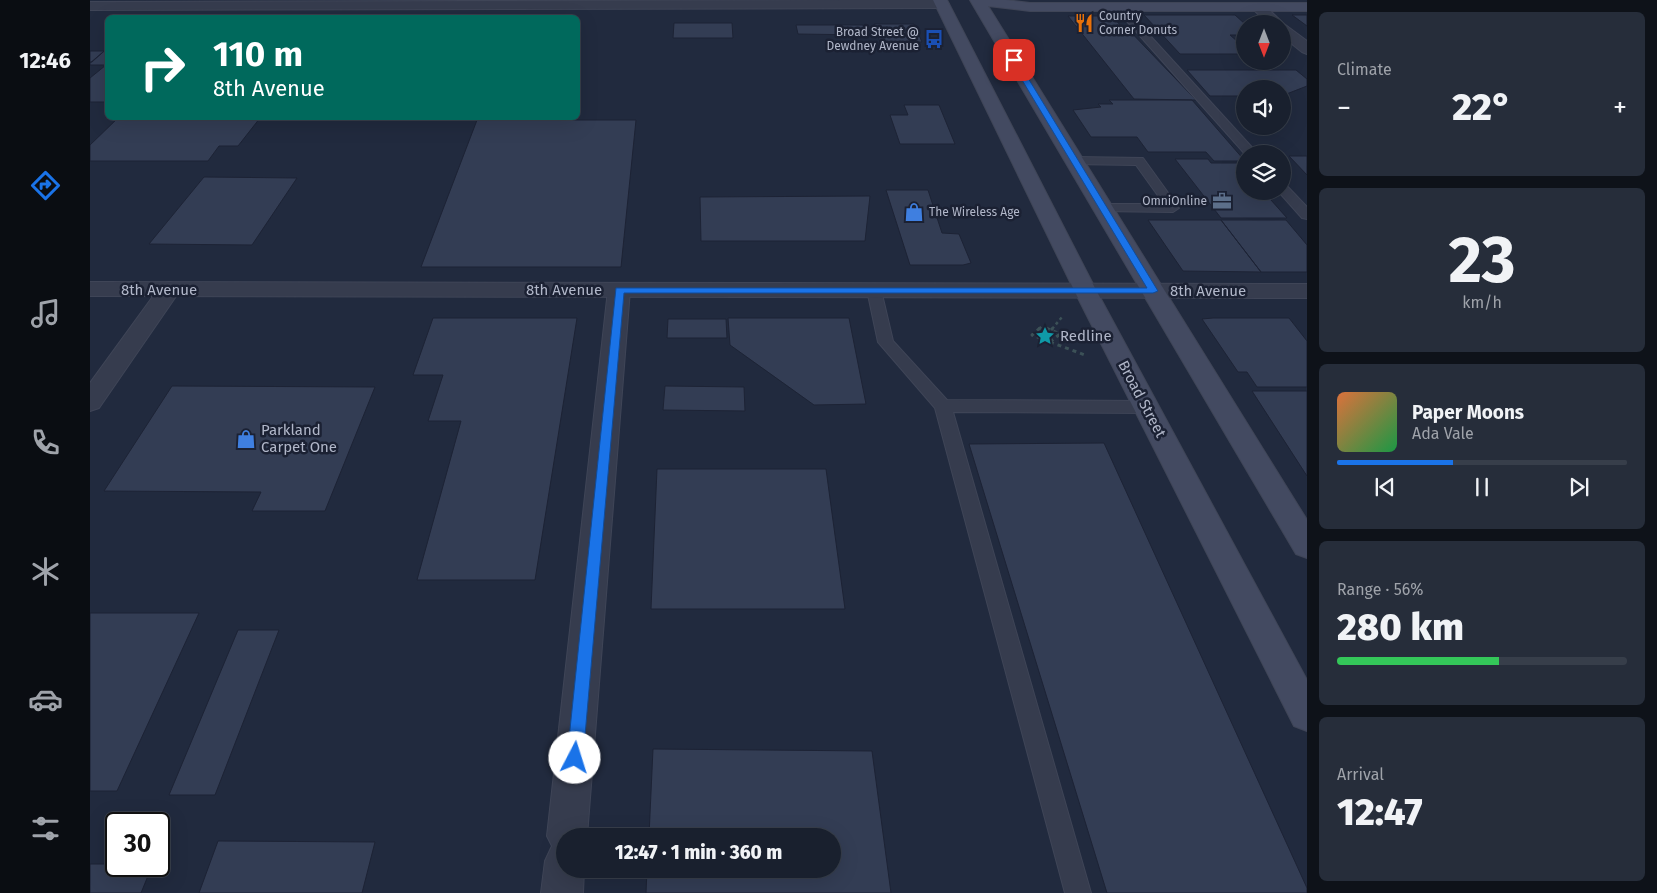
<!DOCTYPE html>
<meta charset="utf-8">
<style>
:root{--surface:#19202e;--page:#262d3a;--text:#f1f3f6;--muted:#9fa3aa;--line:#373e4a;--accent:#1a73e8}
body{margin:0;font-family:"Fira Sans",sans-serif;background:var(--page);color:var(--text);height:100vh;display:flex;flex-direction:column;font-size:19px;white-space:nowrap}
*{box-sizing:border-box;margin:0}
p{font-size:16px;color:var(--muted)}
.icon{flex:none;width:28px;height:28px;fill:none;stroke:currentColor;stroke-width:2;stroke-linecap:round;stroke-linejoin:round}
.map{position:relative;flex:1;overflow:hidden}
.panel{display:flex;flex-direction:column;gap:12px;padding:12px;background:#0e1219;width:350px}
.panel>*{flex:none}
.hud{position:absolute;left:15px;top:15px;width:475px;height:105px;border-radius:8px;box-shadow:0 5px 20px #0002,0 0 0 1px var(--line);background:#00695c;color:#fff;overflow:hidden}
.needle{width:32px;rotate:180deg}
.fabs{position:absolute;left:1146px;top:15px;display:grid;gap:10px}
.fabs a{display:grid;place-items:center;width:55px;height:55px;border-radius:50%;background:var(--surface);box-shadow:0 5px 20px #0002,0 0 0 1px var(--line);font-size:25px}
.speed{position:absolute;left:15px;top:812px;display:flex;gap:10px;font-size:25px;font-weight:700;text-align:center}
.speed>*{display:grid;place-content:center;width:65px;height:65px;border-radius:50%;background:var(--surface);box-shadow:0 5px 20px #0002,0 0 0 1px var(--line);line-height:1}
.speed .limit{border:2px solid #111;border-radius:8px;background:#fff;color:#111}
.pin{position:absolute;display:grid;place-items:center;width:42px;height:42px;color:#fff;margin:-21px;border-radius:10px;box-shadow:0 2px 8px #0006}
.me{position:absolute;width:55px;margin:-28px;rotate:5deg;stroke-linejoin:round;filter:drop-shadow(0 0 4px #0008)}
.turn{display:flex;align-items:center;gap:18px;height:105px;padding:0 25px;font-size:22px}
.turn .icon{width:65px;height:65px;stroke-width:2.5}
.turn b{display:block;font-size:35px;line-height:42px}
.big{font-size:38px;font-weight:800;line-height:1.1}
.panel .widget{flex:1;display:flex;flex-direction:column;justify-content:center;gap:8px;min-width:0;padding:0 18px;border-radius:8px;background:var(--page)}
.panel .dial{align-items:center;gap:0}
.dial b{font-size:65px;line-height:1}
.song{display:flex;align-items:center;gap:15px}
.cover{width:60px;height:60px;border-radius:8px;background:linear-gradient(135deg,hsl(20 70% 55%),hsl(140 70% 35%))}
.played{height:5px;border-radius:2px;background:linear-gradient(90deg,var(--accent) 40%,var(--line) 40%)}
.keys{display:flex;justify-content:space-around;direction:ltr}
.heat{display:flex;justify-content:space-between;align-items:center;font-size:28px;direction:ltr}
.charge{height:8px;border-radius:4px;background:linear-gradient(90deg,#34c759 56%,var(--line) 0)}
.trip{position:absolute;left:466px;top:828px;width:285px;height:50px;border-radius:25px;background:var(--surface);box-shadow:0 5px 20px #0002,0 0 0 1px var(--line);font-weight:800;line-height:50px;text-align:center}
main{display:flex;flex:1;min-height:0}
.tab-bar{display:flex;flex-direction:column;width:90px;justify-content:space-around;align-items:center;background:#0a0d12;color:var(--muted)}
.tab-bar .icon{width:35px;height:35px}
.tab-bar .active{color:var(--accent)}
.tab-bar b{font-size:22px;color:var(--text)}
.map>svg:first-child{display:block}
.building{fill:#333d54;stroke:#1d2335}
.lines{fill:none;stroke-linecap:round;stroke-linejoin:round}
.service-casing{stroke:#3f4557;stroke-width:2}
.minor-casing{stroke:#3f4557;stroke-width:2}
.tertiary-casing{stroke:#3f4557;stroke-width:2}
.secondary-casing{stroke:#3f4557;stroke-width:2}
.path-far1{stroke:#3c5157;stroke-width:2.5;stroke-dasharray:3 3;stroke-linecap:butt}
.path{stroke:#3c5157;stroke-width:3;stroke-dasharray:4 4;stroke-linecap:butt}
.service{fill:#363c4e;fill-rule:evenodd}
.minor{fill:#363c4e;fill-rule:evenodd}
.tertiary{fill:#363c4e;fill-rule:evenodd}
.secondary{fill:#434a61;fill-rule:evenodd}
.route{fill:#1a73e8;stroke:#114b97}
.labels{text-anchor:middle;dominant-baseline:central;stroke-width:5;stroke-linejoin:round;paint-order:stroke}
.far-poi-label{font-size:12px;fill:#b1b7c9;stroke:#1b2133;text-anchor:start}
.street-label{font-size:15px;fill:#b1b7c9;stroke:#1b2133}
.poi-label{font-size:15px;fill:#b1b7c9;stroke:#1b2133;text-anchor:start}
</style>
<main>
<nav class="tab-bar">
<b>12:46</b>
<svg class="icon active" aria-label="directions" viewBox="0 0 24 24"><path d="M12 3l9 9-9 9-9-9zM9 14v-3h6M13 9l2 2-2 2"/></svg>
<svg class="icon" aria-label="music" viewBox="0 0 24 24"><path d="M9 18V5l10-2v13"/><circle cx="6" cy="18" r="3"/><circle cx="16" cy="16" r="3"/></svg>
<svg class="icon" aria-label="phone" viewBox="0 0 24 24"><path d="M5 4h4l2 5-3 2q2 4 5 5l2-3 5 2v4C11 20 4 13 5 4z"/></svg>
<svg class="icon" aria-label="climate" viewBox="0 0 24 24"><path d="M12 3v18M4 7l16 10M4 17L20 7"/></svg>
<svg class="icon" aria-label="car" viewBox="0 0 24 24"><path d="M5 17H2v-5l4-1 3-4h7l3 4 3 1v5h-3M9 17h6M6 11h13"/><circle cx="7" cy="17" r="2"/><circle cx="17" cy="17" r="2"/></svg>
<svg class="icon" aria-label="filters" viewBox="0 0 24 24"><path d="M4 7h16M4 17h16"/><circle cx="9" cy="7" r="2"/><circle cx="15" cy="17" r="2"/></svg>
</nav>
<div class="map">
<svg width="1217" height="893" viewBox="0 0 1217 893">
<rect width="100%" height="100%" fill="#212a3e"/>
<path class="building" d="M1054 15H1145L1155 24V35H1140L1155 48V54H1090Z
M1202 15H1217V26Z
M55 16 167 17 54 18Z
M978 16H1022L1031 26H1035L1106 100 1044 99Z
M584 23H642L643 38H583Z
M784 24H824L832 42H790Z
M706 25H773L776 35 708 34Z
M18 48V102H0V78L16 65H0V63Z
M0 51H14L2 62H0Z
M1097 70H1206L1217 79V86L1194 95 1192 89H1155V96H1120Z
M1019 100H1102L1155 161H1124L1116 152H1058L1047 137H1001L983 110 1011 107 1008 104H1023Z
M814 105H849L865 144H810L800 115H818Z
M28 118H170L148 146H129L118 161H0V145Z
M387 120H546L531 267H331Z
M1199 156H1217V175Z
M1085 159H1118L1121 163H1148L1155 170V191H1173L1197 218H1131Z
M114 177 207 178 162 245 59 244Z
M796 190H838L852 233 869 234 881 263 873 265H820Z
M780 196 775 241H611L610 197Z
M1058 220H1131L1171 272 1093 271Z
M1131 220H1196L1217 245V272H1171Z
M343 318H487L445 580H327L371 421H338L353 375H323Z
M638 318H759L776 404 724 405 640 345Z
M1123 318H1199L1217 341V387H1167L1157 372H1148L1112 319Z
M578 319H636L637 338H577Z
M82 386 285 387 235 511H162L171 492 14 491Z
M575 386 654 387 655 411 573 410Z
M1162 391H1217V476Z
M1014 443 1217 888V893H1017L879 444Z
M567 469H736L755 609H561Z
M0 613H109L27 791H0Z
M148 630H189L125 795H79Z
M563 749 782 751 801 893H556L557 869H742V836H559Z
M128 841 285 842 272 893H109Z
M0 864H26V866H62L51 893H0Z"/>
<g class="lines">
<g class="service-casing">
<path id="service" d="M1029 4 1032 5 1168 154H1155L1026 9 1025 7Z
M985 157 1053 158 1089 208 1083 212 1008 211 1007 208 1008 205 1013 204H1074L1046 165 981 164 979 161 981 158Z
M1192 184 1196 185 1217 207V219L1212 218 1188 191H1192Z
M784 286 789 287 791 290 803 341 857 400 1056 401 1062 403 1064 407 1062 411 1056 413 863 412 1001 893H975L845 408 788 342 777 290 779 287Z"/>
</g>
<g class="minor-casing">
<path id="minor" d="M765 0H853L859 4 852 8 0 10V2Z
M1168 3 1173 4 1194 24 1217 41V54L1212 52 1192 36V24H1178L1161 7 1163 4Z
M80 282 88 284 91 289 9 408 0 411V383L72 284Z
M529 283 537 285 540 290 497 836H475V869H494L493 893H451L455 861 462 846 457 836 518 290 521 285Z"/>
</g>
<g class="tertiary-casing">
<path id="tertiary" d="M0 282 1217 284V298L0 296Z"/>
</g>
<g class="secondary-casing">
<path id="secondary" d="M843 0H857L1006 290 1217 680V731L1204 726 984 290Z
M880 0H916L940 3H1217V11H940L898 6 1217 520V558L1206 554Z"/>
</g>
<path class="path-far1" d="M949 329 952 326 958 329
M962 329 972 317"/>
<path class="path" d="M950 328 942 335 960 342
M956 328 970 334 960 342
M961 330 963 328
M960 342 995 355"/>
<use href="#service" class="service"/>
<use href="#minor" class="minor"/>
<use href="#tertiary" class="tertiary"/>
<use href="#secondary" class="secondary"/>
</g>
<path class="route" d="M921 58 927 60 1068 291 1063 293H534L493 758 490 763 485 765 479 763 477 758 526 288H1057L920 60Z"/>
<defs>
<g id="restaurant-bare" transform="scale(1.5)"><path d="M-5-6h1v4h1v-4h1v4h1v-4h1v5L-1.5 .5V6h-2V.5L-5-1ZM5-6V6H3V1.5H1.5Q1.5-4 5-6Z" fill="#e8710a" stroke="#1b2133" stroke-width="2.5" paint-order="stroke"/></g>
<g id="bus-bare" transform="scale(1.5)"><path d="M-5-6H5V4H4V6H2V4H-2V6H-4V4H-5ZM-3.5-4V0h7V-4ZM-3.5 1.2v1.5H-2V1.2ZM2 1.2v1.5H3.5V1.2Z" fill="#1a4fb4" stroke="#1b2133" stroke-width="2.5" paint-order="stroke"/></g>
<g id="office-bare" transform="scale(1.5)"><path d="M-6-3h4V-5.5h4V-3h4V5H-6ZM-1-4.5V-3h2v-1.5ZM-6 0V1H6V0Z" fill="#5c6f8a" stroke="#1b2133" stroke-width="2.5" paint-order="stroke"/></g>
<g id="shop-bare" transform="scale(1.5)"><path d="M-5-2.5h2.3a2.7 3.5 0 0 1 5.4 0H5L5.5 6h-11ZM-1.5-2.5h3a1.5 2.3 0 0 0-3 0Z" fill="#3f7fe0" stroke="#1b2133" stroke-width="2.5" paint-order="stroke"/></g>
<g id="sight-bare" transform="scale(1.5)"><path d="M0-6L1.8-2.2L6-1.7L2.9 1.2L3.7 5.4L0 3.3L-3.7 5.4L-2.9 1.2L-6-1.7L-1.8-2.2Z" fill="#0f9aa8" stroke="#1b2133" stroke-width="2.5" paint-order="stroke"/></g>
</defs>
<g fill-rule="evenodd">
<use href="#restaurant-bare" x="994" y="23"/>
<use href="#bus-bare" x="844" y="39"/>
<use href="#office-bare" x="1132" y="201"/>
<use href="#shop-bare" x="824" y="212"/>
<use href="#sight-bare" x="955" y="336"/>
<use href="#shop-bare" x="156" y="439"/>
</g>
<g class="labels">
<g class="far-poi-label">
<text x="1009" y="16">Country<tspan x="1009" dy="14">Corner Donuts</tspan></text>
<text x="829" y="32" text-anchor="end">Broad Street @<tspan x="829" dy="14">Dewdney Avenue</tspan></text>
<text x="1117" y="201" text-anchor="end">OmniOnline</text>
<text x="839" y="212">The Wireless Age</text>
</g>
<g class="street-label">
<text x="69" y="290">8th Avenue</text>
<text x="474" y="290">8th Avenue</text>
<text x="1118" y="291">8th Avenue</text>
<text transform="translate(1052 399) rotate(62)">Broad Street</text>
</g>
<g class="poi-label">
<text x="970" y="336">Redline</text>
<text x="171" y="430">Parkland<tspan x="171" dy="17">Carpet One</tspan></text>
</g>
</g>
</svg>
<div class="fabs">
<a><svg class="needle" viewBox="-14 -14 28 28"><path d="M0-13l5 13h-10z" fill="#e53935"/><path d="M0 13l5-13h-10z" fill="#9fa3aa"/></svg></a>
<a><svg class="icon" aria-label="sound" viewBox="0 0 24 24"><path d="M4 9h4l5-4v14l-5-4H4zM17 9q2 3 0 6"/></svg></a>
<a><svg class="icon" aria-label="layers" viewBox="0 0 24 24"><path d="M12 4l9 5-9 5-9-5zM3 14l9 5 9-5"/></svg></a>
</div>
<div class="speed"><div class="limit">30</div></div>
<div class="pin" style="left:924px;top:60px;background:#d93025"><svg class="icon" aria-label="arrive" viewBox="0 0 24 24"><path d="M6 21V4h12l-3 4 3 4H6"/></svg></div>
<svg class="me" style="left:485px;top:758px" viewBox="-20 -20 40 40"><circle r="19" fill="#fff"/><path d="M0-13L10 11 0 6-10 11z" fill="#1a73e8"/></svg>
<div class="trip">12:47 · 1 min · 360 m</div>
<div class="hud">
<div class="turn"><svg class="icon" aria-label="right" viewBox="0 0 24 24"><path d="M7 20v-9h11M14 6l5 5-5 5"/></svg><div><b>110 m</b>8th Avenue</div></div>
</div>
</div>
<section class="panel">
<div class="widget"><p>Climate</p>
<div class="heat"><a>−</a><b class="big">22°</b><a>+</a></div>
</div>
<div class="widget dial"><b>23</b><p>km/h</p></div>
<div class="widget">
<div class="song"><i class="cover"></i><div><b>Paper Moons</b><p>Ada Vale</p></div></div>
<div class="played"></div>
<div class="keys"><svg class="icon" aria-label="previous" viewBox="0 0 24 24"><path d="M18 5L8 12l10 7zM5 5v14"/></svg><svg class="icon" aria-label="pause" viewBox="0 0 24 24"><path d="M8 5v14M16 5v14"/></svg><svg class="icon" aria-label="next" viewBox="0 0 24 24"><path d="M6 5l10 7-10 7zM19 5v14"/></svg></div>
</div>
<div class="widget"><p>Range · 56%</p><b class="big">280 km</b><div class="charge"></div></div>
<div class="widget"><p>Arrival</p><b class="big">12:47</b></div>
</section>
</main>
